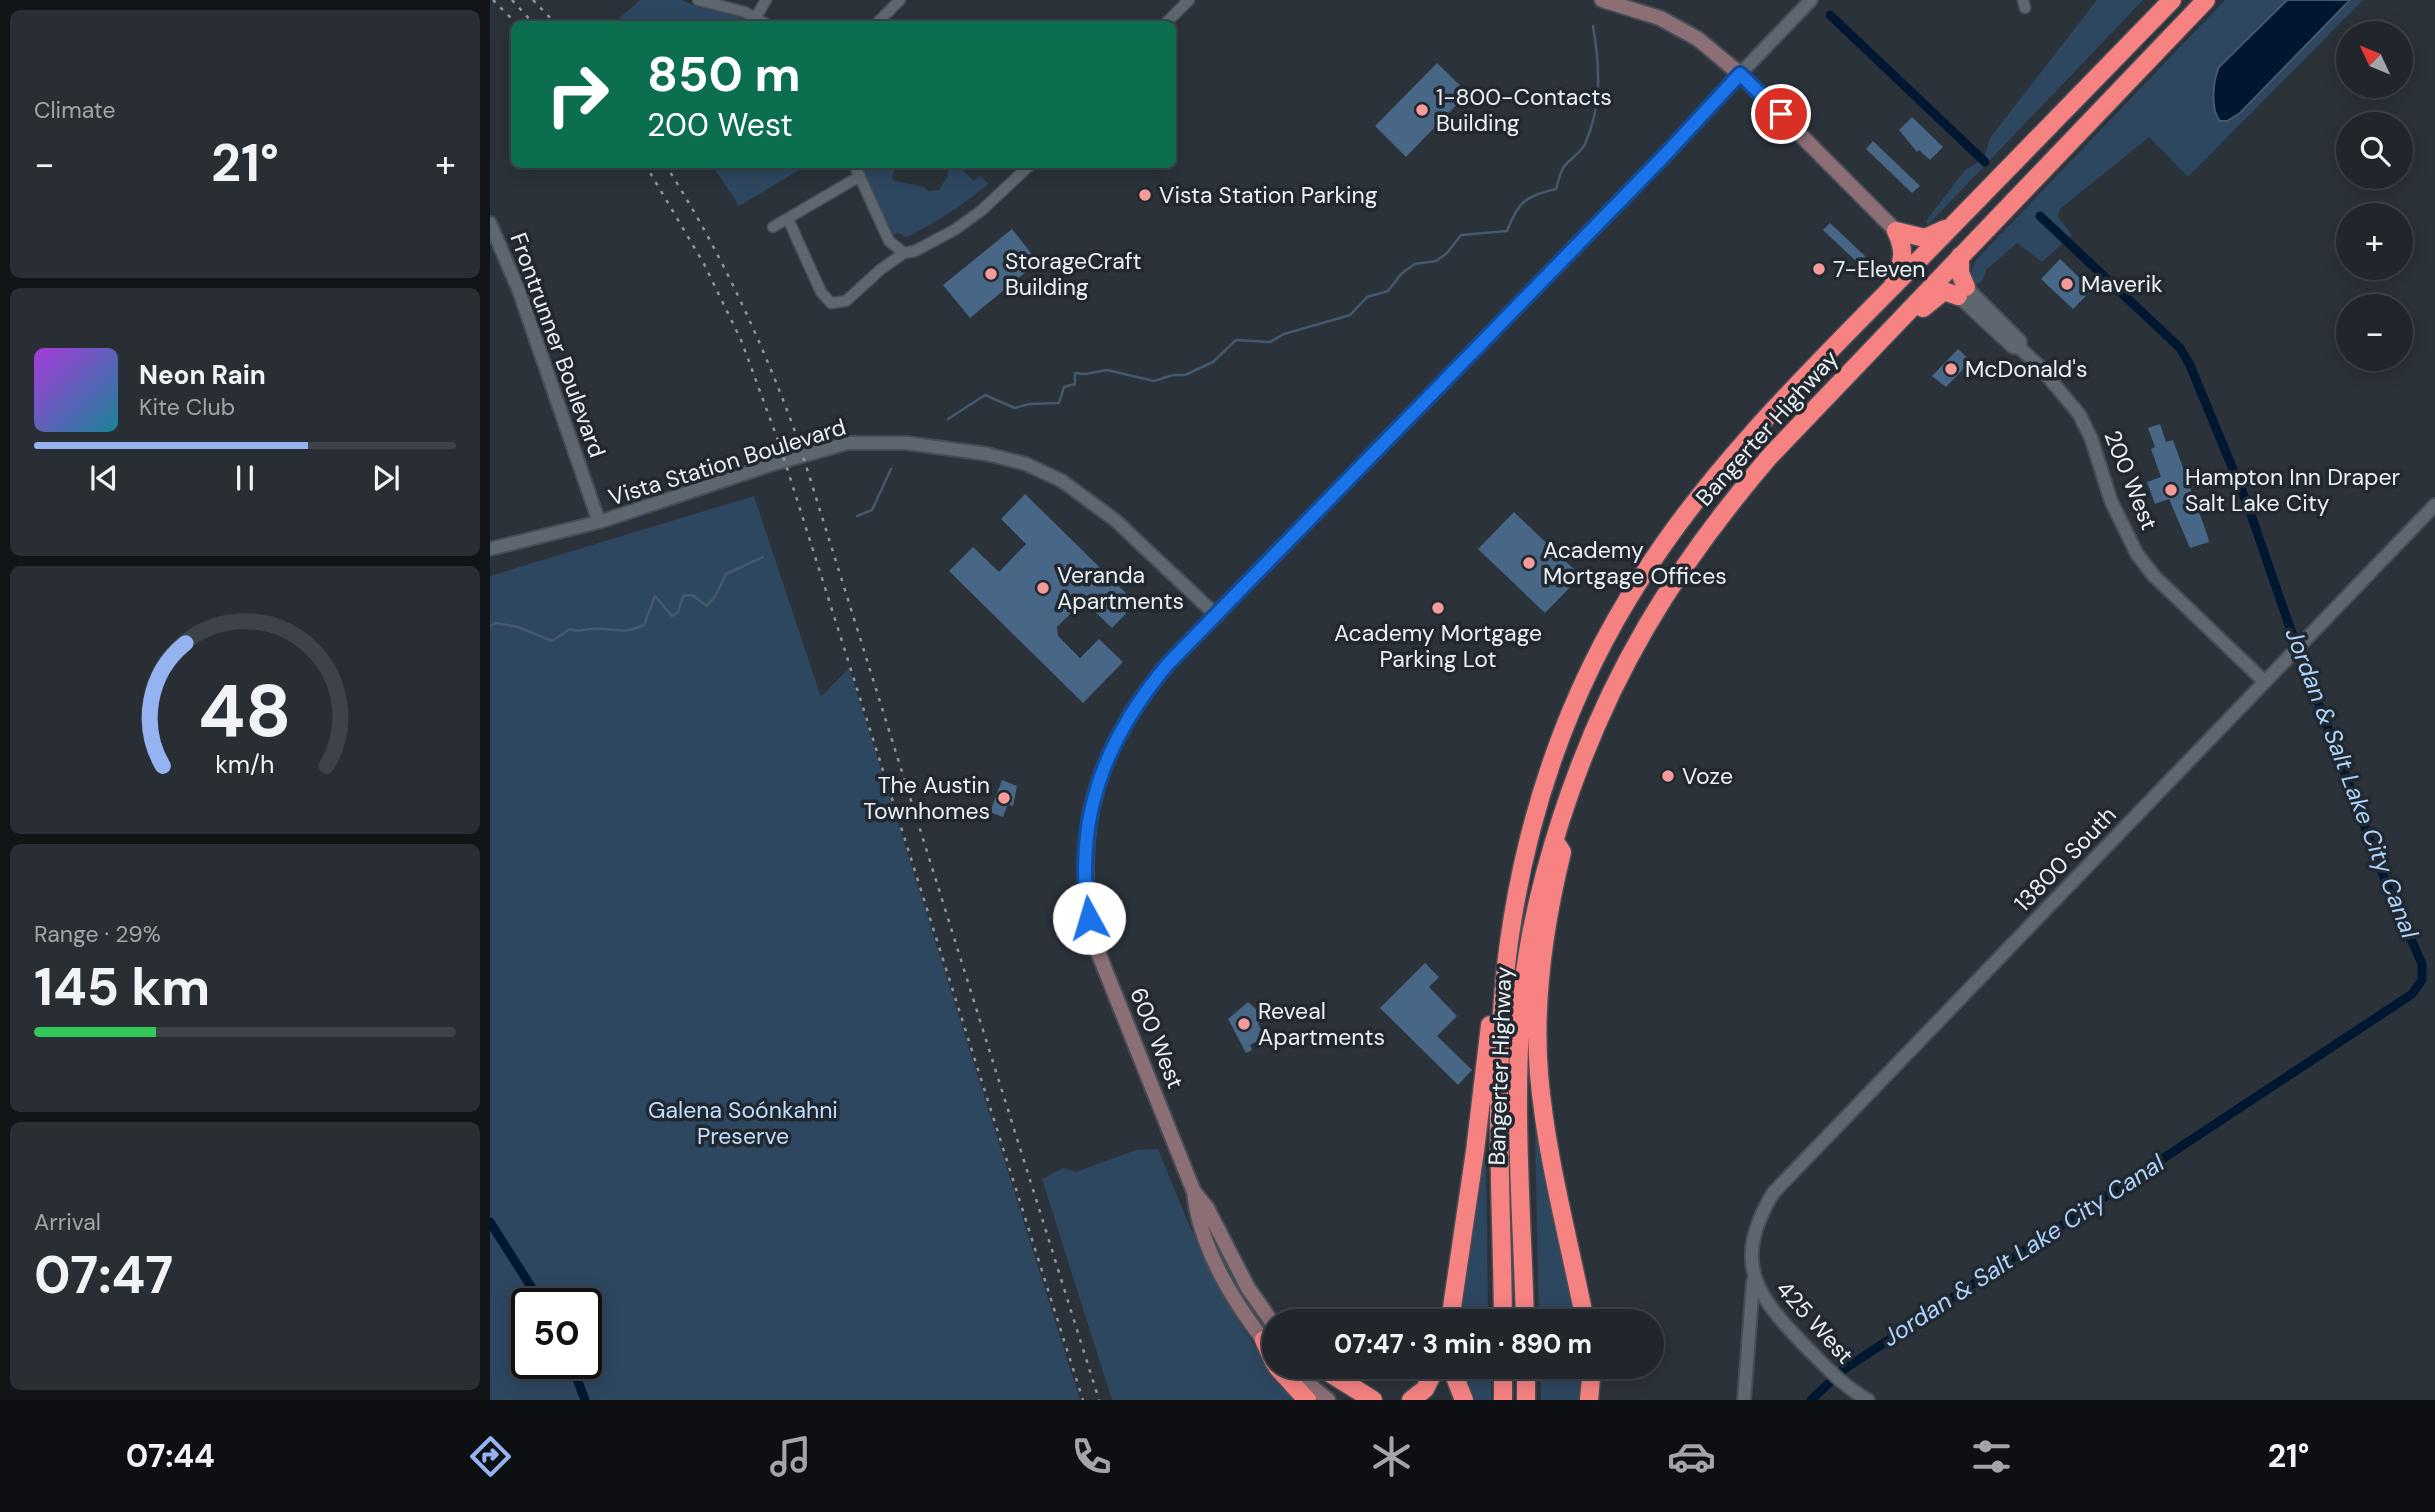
<!DOCTYPE html>
<meta charset="utf-8">
<style>
:root{--surface:#20262c;--page:#282e34;--text:#f1f3f6;--muted:#a2a5a9;--line:#3d4348;--accent:#95b2f1}
body{margin:0;font-family:"DM Sans",sans-serif;background:var(--page);color:var(--text);height:100vh;display:flex;flex-direction:column;font-size:26px;white-space:nowrap}
*{box-sizing:border-box;margin:0}
p{font-size:23px;color:var(--muted)}
.icon{flex:none;width:38px;height:38px;fill:none;stroke:currentColor;stroke-width:2;stroke-linecap:round;stroke-linejoin:round}
.map{position:relative;flex:1;overflow:hidden}
.sheet{display:flex;flex-direction:column;gap:10px;padding:10px;background:#121518;width:490px}
.sheet>*{flex:none}
.banner{position:absolute;left:21px;top:21px;width:665px;height:147px;border-radius:10px;box-shadow:0 4px 18px #0003,0 0 0 2px var(--line);background:#0b6e4f;color:#fff;overflow:hidden}
.needle{width:46px;rotate:314deg}
.buttons{position:absolute;left:1846px;top:21px;display:grid;gap:14px}
.buttons a{display:grid;place-items:center;width:77px;height:77px;border-radius:50%;background:var(--surface);box-shadow:0 4px 18px #0003,0 0 0 2px var(--line);font-size:35px}
.speed{position:absolute;left:21px;top:1288px;display:flex;gap:14px;font-size:35px;font-weight:700;text-align:center}
.speed>*{display:grid;place-content:center;width:91px;height:91px;border-radius:50%;background:var(--surface);box-shadow:0 4px 18px #0003,0 0 0 2px var(--line);line-height:1}
.speed .limit{border:4px solid #111;border-radius:10px;background:#fff;color:#111}
.pin{position:absolute;display:grid;place-items:center;width:60px;height:60px;color:#fff;margin:-30px;border:4px solid #fff;border-radius:50%;box-shadow:0 2px 7px #0007}
.me{position:absolute;width:77px;margin:-38px;rotate:354deg;stroke-linejoin:round;filter:drop-shadow(0 0 5px #0008)}
.turn{display:flex;align-items:center;gap:24px;height:147px;padding:0 21px;font-size:32px}
.turn .icon{width:91px;height:91px;stroke-width:2.5}
.turn b{display:block;font-size:49px;line-height:60px}
.big{font-size:52px;font-weight:700;line-height:1.1}
.sheet .tile{flex:1;display:flex;flex-direction:column;justify-content:center;gap:10px;min-width:0;padding:0 24px;border-radius:10px;background:var(--page)}
.sheet .dial{align-items:center;gap:0}
.dial svg{height:182px;overflow:visible;fill:none;stroke:var(--line);stroke-width:7;stroke-linecap:round;text-anchor:middle}
.dial text{fill:var(--text);stroke:none}
.song{display:flex;align-items:center;gap:21px}
.cover{width:84px;height:84px;border-radius:10px;background:linear-gradient(135deg,hsl(280 70% 55%),hsl(190 70% 35%))}
.played{height:7px;border-radius:4px;background:linear-gradient(90deg,var(--accent) 65%,var(--line) 65%)}
.keys{display:flex;justify-content:space-around;direction:ltr}
.heat{display:flex;justify-content:space-between;align-items:center;font-size:38px;direction:ltr}
.charge{height:10px;border-radius:5px;background:linear-gradient(90deg,#34c759 29%,var(--line) 0)}
.trip{position:absolute;left:772px;top:1309px;width:402px;height:70px;border-radius:35px;background:var(--surface);box-shadow:0 4px 18px #0003,0 0 0 2px var(--line);font-weight:700;line-height:70px;text-align:center}
.tab-bar{display:flex;height:112px;justify-content:space-around;align-items:center;background:#0d0f12;color:var(--muted)}
.tab-bar .icon{width:49px;height:49px}
.tab-bar .selected{color:var(--accent)}
.tab-bar b{font-size:32px;color:var(--text)}
main{display:flex;flex:1;min-height:0}
.map>svg:first-child{display:block}
.green{fill:#2e4760;fill-rule:evenodd}
.water{fill:#001731;stroke:#46586c;stroke-width:2}
.lines{fill:none;stroke-linecap:round;stroke-linejoin:round}
.stream{stroke:#46586c;stroke-width:2.5}
.canal{stroke:#001731;stroke-width:9}
.building{fill:#486686}
.minor-casing{stroke:#474d54;stroke-width:13}
.tertiary-casing{stroke:#474d54;stroke-width:16}
.secondary-casing{stroke:#474d54;stroke-width:18}
.motorway-casing{stroke:#474d54;stroke-width:21}
.minor{stroke:#5e666f;stroke-width:10}
.tertiary{stroke:#5e666f;stroke-width:12}
.secondary{stroke:#8c6e75;stroke-width:14}
.motorway{stroke:#f68282;stroke-width:18}
.rail{stroke:#91979d;stroke-width:2.5;stroke-dasharray:3.5 7;stroke-linecap:butt}
.route-casing{stroke:#114b97;stroke-width:18}
.route{stroke:#1a73e8;stroke-width:12}
.poi-dot{fill:#f59b99;stroke:#212830;stroke-width:2.5}
.labels{text-anchor:middle;dominant-baseline:central;stroke-width:7;stroke-linejoin:round;paint-order:stroke}
.poi-label{font-size:23px;fill:#ebf0f5;stroke:#212830;text-anchor:start}
.street-label{font-size:23px;fill:#ebf0f5;stroke:#212830}
.park-label{font-size:23px;fill:#c0defe;stroke:#212830}
.water-label{font-size:24px;font-style:italic;fill:#acd4ff;stroke:#212830}
</style>
<main>
<section class="sheet">
<div class="tile"><p>Climate</p>
<div class="heat"><a>−</a><b class="big">21°</b><a>+</a></div>
</div>
<div class="tile">
<div class="song"><i class="cover"></i><div><b>Neon Rain</b><p>Kite Club</p></div></div>
<div class="played"></div>
<div class="keys"><svg class="icon" aria-label="previous" viewBox="0 0 24 24"><path d="M18 5L8 12l10 7zM5 5v14"/></svg><svg class="icon" aria-label="pause" viewBox="0 0 24 24"><path d="M8 5v14M16 5v14"/></svg><svg class="icon" aria-label="next" viewBox="0 0 24 24"><path d="M6 5l10 7-10 7zM19 5v14"/></svg></div>
</div>
<div class="tile dial"><svg viewBox="0 0 100 80">
<path d="M14 69A42 42 0 1 1 86 69"/>
<path d="M14 69A42 42 0 0 1 24 15" stroke="#95b2f1"/>
<text x="50" y="56" font-size="32" font-weight="700">48</text>
<text x="50" y="72" font-size="11">km/h</text>
</svg></div>
<div class="tile"><p>Range · 29%</p><b class="big">145 km</b><div class="charge"></div></div>
<div class="tile"><p>Arrival</p><b class="big">07:47</b></div>
</section>
<div class="map">
<svg width="1945" height="1400" viewBox="0 0 1945 1400">
<rect width="100%" height="100%" fill="#2b323a"/>
<path class="green" d="M150 0H191L208 7 245 15 265 24H123Z
M1607 0H1653L1438 225 1436 221 1475 170 1494 159 1500 138Z
M1735 0H1873L1698 177 1659 137 1570 209 1568 217 1582 235 1552 262 1527 243 1496 270 1493 280 1484 287 1480 274 1486 260Z
M222 165H318L249 206Z
M370 165H406L402 177 404 181 434 187 438 191 449 190 457 177 459 165H467L484 181 490 175 498 184C473 205 447 222 417 237L409 233 403 234Z
M264 496 331 697 359 668 590 1400H0V576ZM37 1304H96V1363H37Z
M1045 1130H1049L1085 1321H1049Z
M668 1149C706 1242 738 1327 810 1400H622L552 1179 573 1168 586 1172 646 1150Z
M993 1154 996 1155 998 1321H968Z
M969 1367H1001V1400H982Z
M1050 1367H1094L1090 1400H1051Z"/>
<path class="water" d="M1797 0H1860L1750 113 1737 121H1730C1720 110 1723 80 1729 67Z"/>
<g class="lines">
<path class="stream" d="M458 419 495 395 525 408 539 404 569 403 574 387 585 384V373L595 374 617 370 664 381 683 375H695L723 362 746 340 780 342 794 334 860 315 877 297 898 291 912 273 925 264 946 261 957 253 971 235 1017 231C1028 202 1035 196 1066 189 1068 182 1070 174 1073 168 1079 159 1090 154 1095 144 1112 106 1110 66 1103 26
M367 516 382 510 401 469
M0 626 6 623 28 627 62 641 80 629C90 633 92 629 102 629 125 627 129 636 154 625L165 596 182 616 188 612 193 596 202 595 217 606 226 595 236 574 273 557"/>
<path class="canal" d="M1340 15 1495 162
M0 1222 52 1304
M81 1363 95 1400
M1321 1400 1353 1370 1922 994 1932 980V964L1895 880 1798 622 1757 503 1699 363 1690 348 1550 216"/>
</g>
<path class="building" d="M947 63 978 93 916 157 885 126Z
M1422 117 1453 147 1440 160 1429 150 1427 152 1409 130Z
M1383 141 1430 186 1422 193 1376 149Z
M1340 223 1376 257 1369 264 1333 230Z
M522 229 548 262 480 318 453 285Z
M1570 259 1602 290 1583 309 1551 279Z
M1468 349 1481 361 1456 387 1442 376Z
M1670 424 1676 442 1683 440 1718 537 1719 542 1700 548 1679 499 1665 504 1657 482 1671 477 1661 449 1665 447 1658 428Z
M535 494 646 603 622 628 598 605H589L567 627 568 636 590 658 609 639 633 662 593 703 459 571 483 547 509 572 536 544 511 519Z
M1024 512 1091 576 1055 613 988 549Z
M512 780 527 786 523 806 518 804 513 817 500 812Z
M935 963 949 977 939 987 967 1016 947 1036 982 1070 968 1085 890 1008Z
M758 1002 775 1017 768 1024 775 1037 760 1045 762 1050 756 1053 738 1019Z"/>
<g class="lines">
<g class="minor-casing">
<path id="minor" d="M208 0 255 12 276 24
M1533 0 1535 8
M266 17 276 0
M386 24 410 0
M675 24 699 0
M364 164 399 241 414 253
M298 219 331 292 341 303 356 301 390 270 414 253 425 251 466 229 492 210 541 164
M283 227 370 176"/>
</g>
<g class="tertiary-casing">
<path id="tertiary" d="M1250 74 1321 0
M0 223 29 291 109 522
M1476 287 1530 341V348
M1468 296 1523 347 1530 348 1549 366 1589 414 1601 438 1621 501 1647 554 1664 576 1775 682
M0 549 109 522 280 465 358 443H416L497 454 536 464 572 481 625 520 727 616
M1254 1400 1263 1282
M1378 1400C1354 1387 1336 1367 1317 1348 1266 1295 1241 1264 1283 1193L1945 505"/>
</g>
<g class="secondary-casing">
<path id="secondary" d="M1112 0 1170 18 1208 39 1250 74 1406 231
M704 1192 717 1208 758 1288 784 1325
M779 1347C744 1304 710 1248 704 1192L602 937C583 826 606 751 677 665L1174 156 1250 74
M798 1367 838 1400"/>
</g>
<g class="motorway-casing">
<path id="motorway" d="M1406 231 1435 238 1455 229
M1470 256V273L1476 287
M1404 279C1414 261 1415 250 1406 231
M1433 308 1454 291 1468 296
M1066 843 1072 852C1054 925 1043 999 1049 1074 1056 1157 1079 1240 1095 1321
M960 1321 985 1151 1000 1025
M1013 1321C1012 1186 1000 1049 1023 916 1043 795 1086 678 1153 575 1227 459 1330 361 1426 263 1511 176 1596 88 1682 0
M1035 1321C1032 1211 1022 1099 1033 989 1039 930 1053 875 1071 819 1117 677 1183 569 1280 456L1716 0
M774 1340 784 1362
M787 1367 817 1400
M830 1367 883 1400
M961 1367 974 1400
M1013 1367V1400
M1036 1367V1400
M921 1400 935 1389 946 1367
M1099 1400 1102 1367"/>
</g>
<use href="#minor" class="minor"/>
<use href="#tertiary" class="tertiary"/>
<use href="#secondary" class="secondary"/>
<use href="#motorway" class="motorway"/>
<path class="rail" d="M3 0 27 24
M22 0 44 24
M43 0 66 24
M155 164 214 264 251 340 289 443 593 1400
M175 164C230 250 272 341 307 437L609 1400"/>
</g>
<g class="lines">
<g class="route-casing">
<path id="route" d="M599 918C583 819 615 740 677 665L1174 156 1250 74 1291 114"/>
</g>
<use href="#route" class="route"/>
</g>
<g class="poi-dot">
<circle cx="932" cy="110" r="7"/>
<circle cx="655" cy="195" r="7"/>
<circle cx="1329" cy="269" r="7"/>
<circle cx="501" cy="274" r="7"/>
<circle cx="1577" cy="284" r="7"/>
<circle cx="1461" cy="369" r="7"/>
<circle cx="1681" cy="490" r="7"/>
<circle cx="1039" cy="563" r="7"/>
<circle cx="553" cy="588" r="7"/>
<circle cx="948" cy="608" r="7"/>
<circle cx="1178" cy="776" r="7"/>
<circle cx="514" cy="798" r="7"/>
<circle cx="754" cy="1024" r="7"/>
</g>
<g class="labels">
<g class="poi-label">
<text x="946" y="97">1-800-Contacts<tspan x="946" dy="26">Building</tspan></text>
<text x="669" y="195">Vista Station Parking</text>
<text x="515" y="261">StorageCraft<tspan x="515" dy="26">Building</tspan></text>
<text x="1343" y="269">7-Eleven</text>
<text x="1591" y="284">Maverik</text>
<text x="1475" y="369">McDonald's</text>
<text x="1695" y="477">Hampton Inn Draper<tspan x="1695" dy="26">Salt Lake City</tspan></text>
<text x="1053" y="550">Academy<tspan x="1053" dy="26">Mortgage Offices</tspan></text>
<text x="567" y="575">Veranda<tspan x="567" dy="26">Apartments</tspan></text>
<text x="948" y="633" text-anchor="middle">Academy Mortgage<tspan x="948" dy="26">Parking Lot</tspan></text>
<text x="1192" y="776">Voze</text>
<text x="500" y="785" text-anchor="end">The Austin<tspan x="500" dy="26">Townhomes</tspan></text>
<text x="768" y="1011">Reveal<tspan x="768" dy="26">Apartments</tspan></text>
</g>
<g class="street-label">
<text transform="translate(68 345) rotate(70)">Frontrunner Boulevard</text>
<text transform="translate(1277 428) rotate(-48)">Bangerter Highway</text>
<text transform="translate(237 462) rotate(-17)">Vista Station Boulevard</text>
<text transform="translate(1641 480) rotate(68)">200 West</text>
<text transform="translate(1575 859) rotate(-46)">13800 South</text>
<text transform="translate(667 1038) rotate(68)">600 West</text>
<text transform="translate(1010 1066) rotate(-88)">Bangerter Highway</text>
<text transform="translate(1325 1322) rotate(48)">425 West</text>
</g>
<g class="park-label">
<text x="253" y="1110">Galena Soónkahni<tspan x="253" dy="26">Preserve</tspan></text>
</g>
<g class="water-label">
<text transform="translate(1862 783) rotate(69)">Jordan &amp; Salt Lake City Canal</text>
<text transform="translate(1533 1250) rotate(-33)">Jordan &amp; Salt Lake City Canal</text>
</g>
</g>
</svg>
<div class="buttons">
<a><svg class="needle" viewBox="-14 -14 28 28"><path d="M0-13l5 13h-10z" fill="#e53935"/><path d="M0 13l5-13h-10z" fill="#a2a5a9"/></svg></a>
<a><svg class="icon" aria-label="search" viewBox="0 0 24 24"><circle cx="10" cy="10" r="6"/><path d="M15 15l6 6"/></svg></a>
<a>+</a>
<a>−</a>
</div>
<div class="speed"><div class="limit">50</div></div>
<div class="pin" style="left:1291px;top:114px;background:#d93025"><svg class="icon" aria-label="arrive" viewBox="0 0 24 24"><path d="M6 21V4h12l-3 4 3 4H6"/></svg></div>
<svg class="me" style="left:599px;top:918px" viewBox="-20 -20 40 40"><circle r="19" fill="#fff"/><path d="M0-13L10 11 0 6-10 11z" fill="#1a73e8"/></svg>
<div class="trip">07:47 · 3 min · 890 m</div>
<div class="banner">
<div class="turn"><svg class="icon" aria-label="right" viewBox="0 0 24 24"><path d="M7 20v-9h11M14 6l5 5-5 5"/></svg><div><b>850 m</b>200 West</div></div>
</div>
</div>
</main>
<nav class="tab-bar">
<b>07:44</b>
<svg class="icon selected" aria-label="directions" viewBox="0 0 24 24"><path d="M12 3l9 9-9 9-9-9zM9 14v-3h6M13 9l2 2-2 2"/></svg>
<svg class="icon" aria-label="music" viewBox="0 0 24 24"><path d="M9 18V5l10-2v13"/><circle cx="6" cy="18" r="3"/><circle cx="16" cy="16" r="3"/></svg>
<svg class="icon" aria-label="phone" viewBox="0 0 24 24"><path d="M5 4h4l2 5-3 2q2 4 5 5l2-3 5 2v4C11 20 4 13 5 4z"/></svg>
<svg class="icon" aria-label="climate" viewBox="0 0 24 24"><path d="M12 3v18M4 7l16 10M4 17L20 7"/></svg>
<svg class="icon" aria-label="car" viewBox="0 0 24 24"><path d="M5 17H2v-5l4-1 3-4h7l3 4 3 1v5h-3M9 17h6M6 11h13"/><circle cx="7" cy="17" r="2"/><circle cx="17" cy="17" r="2"/></svg>
<svg class="icon" aria-label="filters" viewBox="0 0 24 24"><path d="M4 7h16M4 17h16"/><circle cx="9" cy="7" r="2"/><circle cx="15" cy="17" r="2"/></svg>
<b>21°</b>
</nav>
